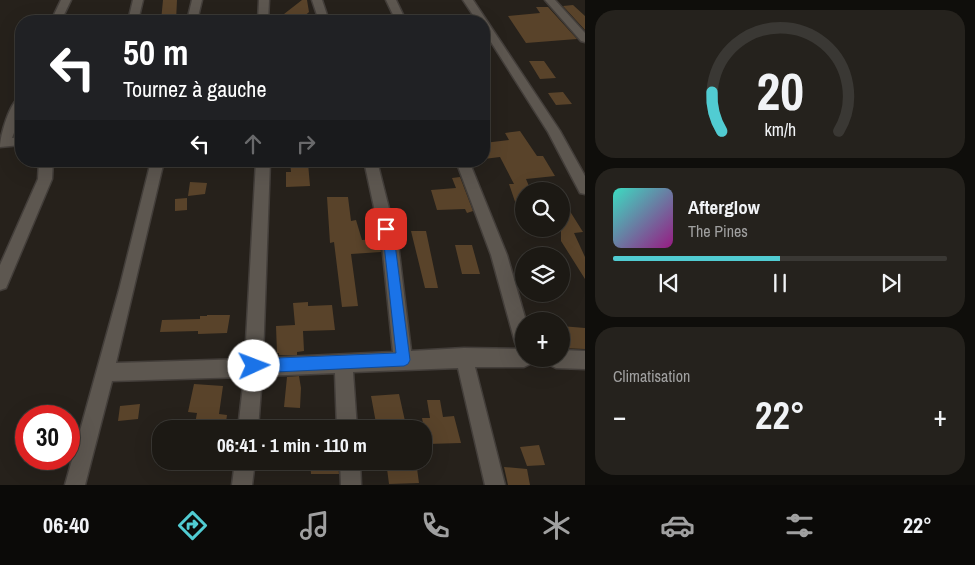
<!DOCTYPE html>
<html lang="fr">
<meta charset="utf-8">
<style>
:root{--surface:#1c1914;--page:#25221d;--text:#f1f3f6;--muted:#a0a0a0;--line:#3a3834;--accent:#51ccd2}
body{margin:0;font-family:"Archivo Narrow",sans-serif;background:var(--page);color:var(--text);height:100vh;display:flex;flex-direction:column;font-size:19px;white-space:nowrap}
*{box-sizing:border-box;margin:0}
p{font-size:16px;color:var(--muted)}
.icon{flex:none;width:28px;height:28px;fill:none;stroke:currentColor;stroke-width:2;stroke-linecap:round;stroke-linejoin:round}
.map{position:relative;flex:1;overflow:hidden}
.drawer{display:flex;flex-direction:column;gap:10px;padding:10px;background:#0f0e0b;width:390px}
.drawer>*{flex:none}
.hud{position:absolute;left:15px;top:15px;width:475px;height:152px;border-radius:20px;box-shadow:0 5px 20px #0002,0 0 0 1px var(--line);background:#202124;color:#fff;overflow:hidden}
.controls{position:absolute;left:515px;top:182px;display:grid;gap:10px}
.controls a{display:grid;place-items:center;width:55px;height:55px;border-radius:50%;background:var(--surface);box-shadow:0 5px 20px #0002,0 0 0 1px var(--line);font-size:25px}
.speed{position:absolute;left:15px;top:405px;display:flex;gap:10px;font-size:25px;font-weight:700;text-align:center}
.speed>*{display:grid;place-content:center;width:65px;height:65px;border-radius:50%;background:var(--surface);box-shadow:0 5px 20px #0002,0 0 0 1px var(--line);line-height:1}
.speed .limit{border:8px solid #d22;background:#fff;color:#111}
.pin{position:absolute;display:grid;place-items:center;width:42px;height:42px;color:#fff;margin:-21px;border-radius:10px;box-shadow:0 2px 8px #0006}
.me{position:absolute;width:55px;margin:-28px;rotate:88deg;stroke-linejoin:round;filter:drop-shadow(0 0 4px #0008)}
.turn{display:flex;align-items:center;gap:18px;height:105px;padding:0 25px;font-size:22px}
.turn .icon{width:65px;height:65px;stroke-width:2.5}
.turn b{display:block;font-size:35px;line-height:42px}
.lanes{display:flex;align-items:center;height:48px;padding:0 25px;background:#0003;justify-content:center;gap:25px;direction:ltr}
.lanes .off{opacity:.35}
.big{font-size:38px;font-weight:700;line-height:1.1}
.drawer .widget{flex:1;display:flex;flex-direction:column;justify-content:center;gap:8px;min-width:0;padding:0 18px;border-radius:20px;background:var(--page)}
.drawer .dial{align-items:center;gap:0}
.dial svg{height:130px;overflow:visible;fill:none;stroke:var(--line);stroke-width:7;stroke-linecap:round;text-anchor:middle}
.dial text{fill:var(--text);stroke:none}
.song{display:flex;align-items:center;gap:15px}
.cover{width:60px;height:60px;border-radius:8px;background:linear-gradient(135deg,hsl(170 70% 55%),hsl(310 70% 35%))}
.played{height:5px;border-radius:2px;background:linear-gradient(90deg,var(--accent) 50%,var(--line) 50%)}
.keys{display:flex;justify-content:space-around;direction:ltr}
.heat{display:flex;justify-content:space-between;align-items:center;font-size:28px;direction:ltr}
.trip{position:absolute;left:152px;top:420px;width:280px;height:50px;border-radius:20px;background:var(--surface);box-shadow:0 5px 20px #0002,0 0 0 1px var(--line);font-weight:700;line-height:50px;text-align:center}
.dock{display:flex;height:80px;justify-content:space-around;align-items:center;background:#0b0a08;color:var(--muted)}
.dock .icon{width:35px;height:35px}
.dock .active{color:var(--accent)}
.dock b{font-size:22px;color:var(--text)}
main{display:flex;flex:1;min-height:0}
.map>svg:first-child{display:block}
.building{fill:#59432a}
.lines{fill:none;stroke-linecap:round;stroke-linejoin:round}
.minor-casing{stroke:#433e3a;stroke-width:3}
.minor{fill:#5d5750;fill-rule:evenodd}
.route{fill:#1a73e8;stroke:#114b97}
</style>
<main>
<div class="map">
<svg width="585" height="485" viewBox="0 0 585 485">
<rect width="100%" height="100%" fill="#26211b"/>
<path class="building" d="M163 0H177L176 21H161Z
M302 0H307L309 12 299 21H275Z
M573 5 585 16V30L563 6Z
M536 7H548L577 39 526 43 508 16 540 13Z
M529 61H544L556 78 540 79Z
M563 92 572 104 556 105 548 93Z
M520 131 537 156H543L555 176 526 179 531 191H524V222H522L509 184H514L500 157 484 159V143L509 140 505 133Z
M290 161H306L308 163 310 186 286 187V172H291Z
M460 177 473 211 467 213 465 209 437 210 431 190 456 188 452 178Z
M190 182 207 183 205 194 188 196Z
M327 197H348L351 221 356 220 362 240 379 239 381 252 351 254 358 306 342 307 334 242 330 243Z
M561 197 583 232 574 233 585 257V279L561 241Z
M187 198V210L175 211V199Z
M411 231H426L438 288H425Z
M455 245H472L480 274H462Z
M308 302V306L332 305 335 330 303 331 304 351 297 352V355H279V353H277L276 326 295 325 293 303Z
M207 315H230L227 333 198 334V331L160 332 162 320 200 319V316H207Z
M561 326 585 328V349L561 348Z
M299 376 301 388 300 408 284 407 287 377Z
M194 384 223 386 219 414 227 415 225 429H194L197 413 188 412Z
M399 394 405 421 376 423 371 396Z
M427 400H440L443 417 454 416 461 443 427 444 422 418H430Z
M140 404 138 419 118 421 120 406Z
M539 445 545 465 527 466 520 447Z
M310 461H338L339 474H311Z
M386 461H416L419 483 389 484Z
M504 467 527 469 530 485H508Z"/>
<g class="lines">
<g class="minor-casing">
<path id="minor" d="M61 0H71L61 21H51Z
M133 0H143L138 21H128Z
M192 0H202L197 21H187Z
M259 0H269L268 21H258Z
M312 0H322L329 21H319Z
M386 0H396L406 21H396Z
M463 0H473L560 131 585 176V194L580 193 548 132 484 31V21H477Z
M545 0H555L585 33V42L581 41Z
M21 97V114L12 138 21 137V145L0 147C0 136 10 100 21 97Z
M39 161H53L52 179 6 288 0 290V265L38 179Z
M151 161H164L116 363 245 359 256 161H270L263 358 393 352 382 244 364 161H377L398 244 411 351 464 348 521 349 518 348 515 342 491 255 456 161H469L507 255 526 321H524V359H533L530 364 524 367H475L505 485H485L458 368 353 372 357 429H337L335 373 262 376 258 429H238L244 377 112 381 85 485H65L119 290Z
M561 350 585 351V369L556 368 550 365 547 359H561Z
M235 461H255L252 485H232Z
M340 461H360L361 485H341Z"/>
</g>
<use href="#minor" class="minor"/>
</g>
<path class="route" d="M386 224 392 229 395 244 410 360 408 364 404 366 254 373 249 371 247 366 249 361 254 359 396 353 384 244 381 229Z"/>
</svg>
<div class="controls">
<a><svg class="icon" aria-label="search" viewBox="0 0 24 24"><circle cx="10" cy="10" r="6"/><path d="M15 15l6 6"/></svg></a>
<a><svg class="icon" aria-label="layers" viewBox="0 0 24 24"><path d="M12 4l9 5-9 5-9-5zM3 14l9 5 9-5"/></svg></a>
<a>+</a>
</div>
<div class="speed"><div class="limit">30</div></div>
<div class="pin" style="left:386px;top:229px;background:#d93025"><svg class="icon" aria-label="arrive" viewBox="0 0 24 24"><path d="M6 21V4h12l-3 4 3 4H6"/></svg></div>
<svg class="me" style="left:254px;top:366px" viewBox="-20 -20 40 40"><circle r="19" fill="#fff"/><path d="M0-13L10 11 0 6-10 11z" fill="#1a73e8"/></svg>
<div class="trip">06:41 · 1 min · 110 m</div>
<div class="hud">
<div class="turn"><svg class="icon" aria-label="left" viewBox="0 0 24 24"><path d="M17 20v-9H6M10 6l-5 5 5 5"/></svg><div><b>50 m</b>Tournez à gauche</div></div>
<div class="lanes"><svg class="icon" aria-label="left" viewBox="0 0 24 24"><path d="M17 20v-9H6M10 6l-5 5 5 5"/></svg><svg class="icon off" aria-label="ahead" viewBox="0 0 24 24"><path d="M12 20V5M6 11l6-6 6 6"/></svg><svg class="icon off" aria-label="right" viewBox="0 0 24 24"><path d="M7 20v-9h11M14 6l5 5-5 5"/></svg></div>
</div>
</div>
<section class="drawer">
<div class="widget dial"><svg viewBox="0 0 100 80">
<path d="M14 69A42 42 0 1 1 86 69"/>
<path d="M14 69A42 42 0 0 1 8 45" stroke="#51ccd2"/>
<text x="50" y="56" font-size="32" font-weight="700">20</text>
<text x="50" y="72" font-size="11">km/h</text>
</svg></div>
<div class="widget">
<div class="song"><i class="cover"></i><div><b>Afterglow</b><p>The Pines</p></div></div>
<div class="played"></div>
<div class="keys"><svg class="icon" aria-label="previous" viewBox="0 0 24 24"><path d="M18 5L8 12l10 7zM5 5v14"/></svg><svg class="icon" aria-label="pause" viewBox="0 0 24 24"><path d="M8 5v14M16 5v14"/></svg><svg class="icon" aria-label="next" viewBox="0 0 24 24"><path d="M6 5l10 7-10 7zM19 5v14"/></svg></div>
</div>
<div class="widget"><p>Climatisation</p>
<div class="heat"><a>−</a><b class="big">22°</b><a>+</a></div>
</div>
</section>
</main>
<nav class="dock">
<b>06:40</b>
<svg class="icon active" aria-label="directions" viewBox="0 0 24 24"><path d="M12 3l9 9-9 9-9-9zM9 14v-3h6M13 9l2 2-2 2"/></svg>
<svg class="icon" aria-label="music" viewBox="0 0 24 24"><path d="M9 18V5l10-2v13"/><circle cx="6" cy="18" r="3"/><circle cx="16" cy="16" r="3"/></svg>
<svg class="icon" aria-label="phone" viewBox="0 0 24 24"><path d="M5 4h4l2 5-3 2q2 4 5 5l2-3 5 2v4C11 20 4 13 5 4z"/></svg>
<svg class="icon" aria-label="climate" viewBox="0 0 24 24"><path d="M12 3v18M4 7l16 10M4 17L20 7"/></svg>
<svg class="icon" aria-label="car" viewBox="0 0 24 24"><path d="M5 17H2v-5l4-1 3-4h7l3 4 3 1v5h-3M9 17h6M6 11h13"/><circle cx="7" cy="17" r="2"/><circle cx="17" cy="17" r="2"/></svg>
<svg class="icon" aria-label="filters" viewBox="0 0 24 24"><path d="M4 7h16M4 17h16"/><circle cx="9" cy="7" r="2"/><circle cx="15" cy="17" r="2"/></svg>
<b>22°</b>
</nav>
